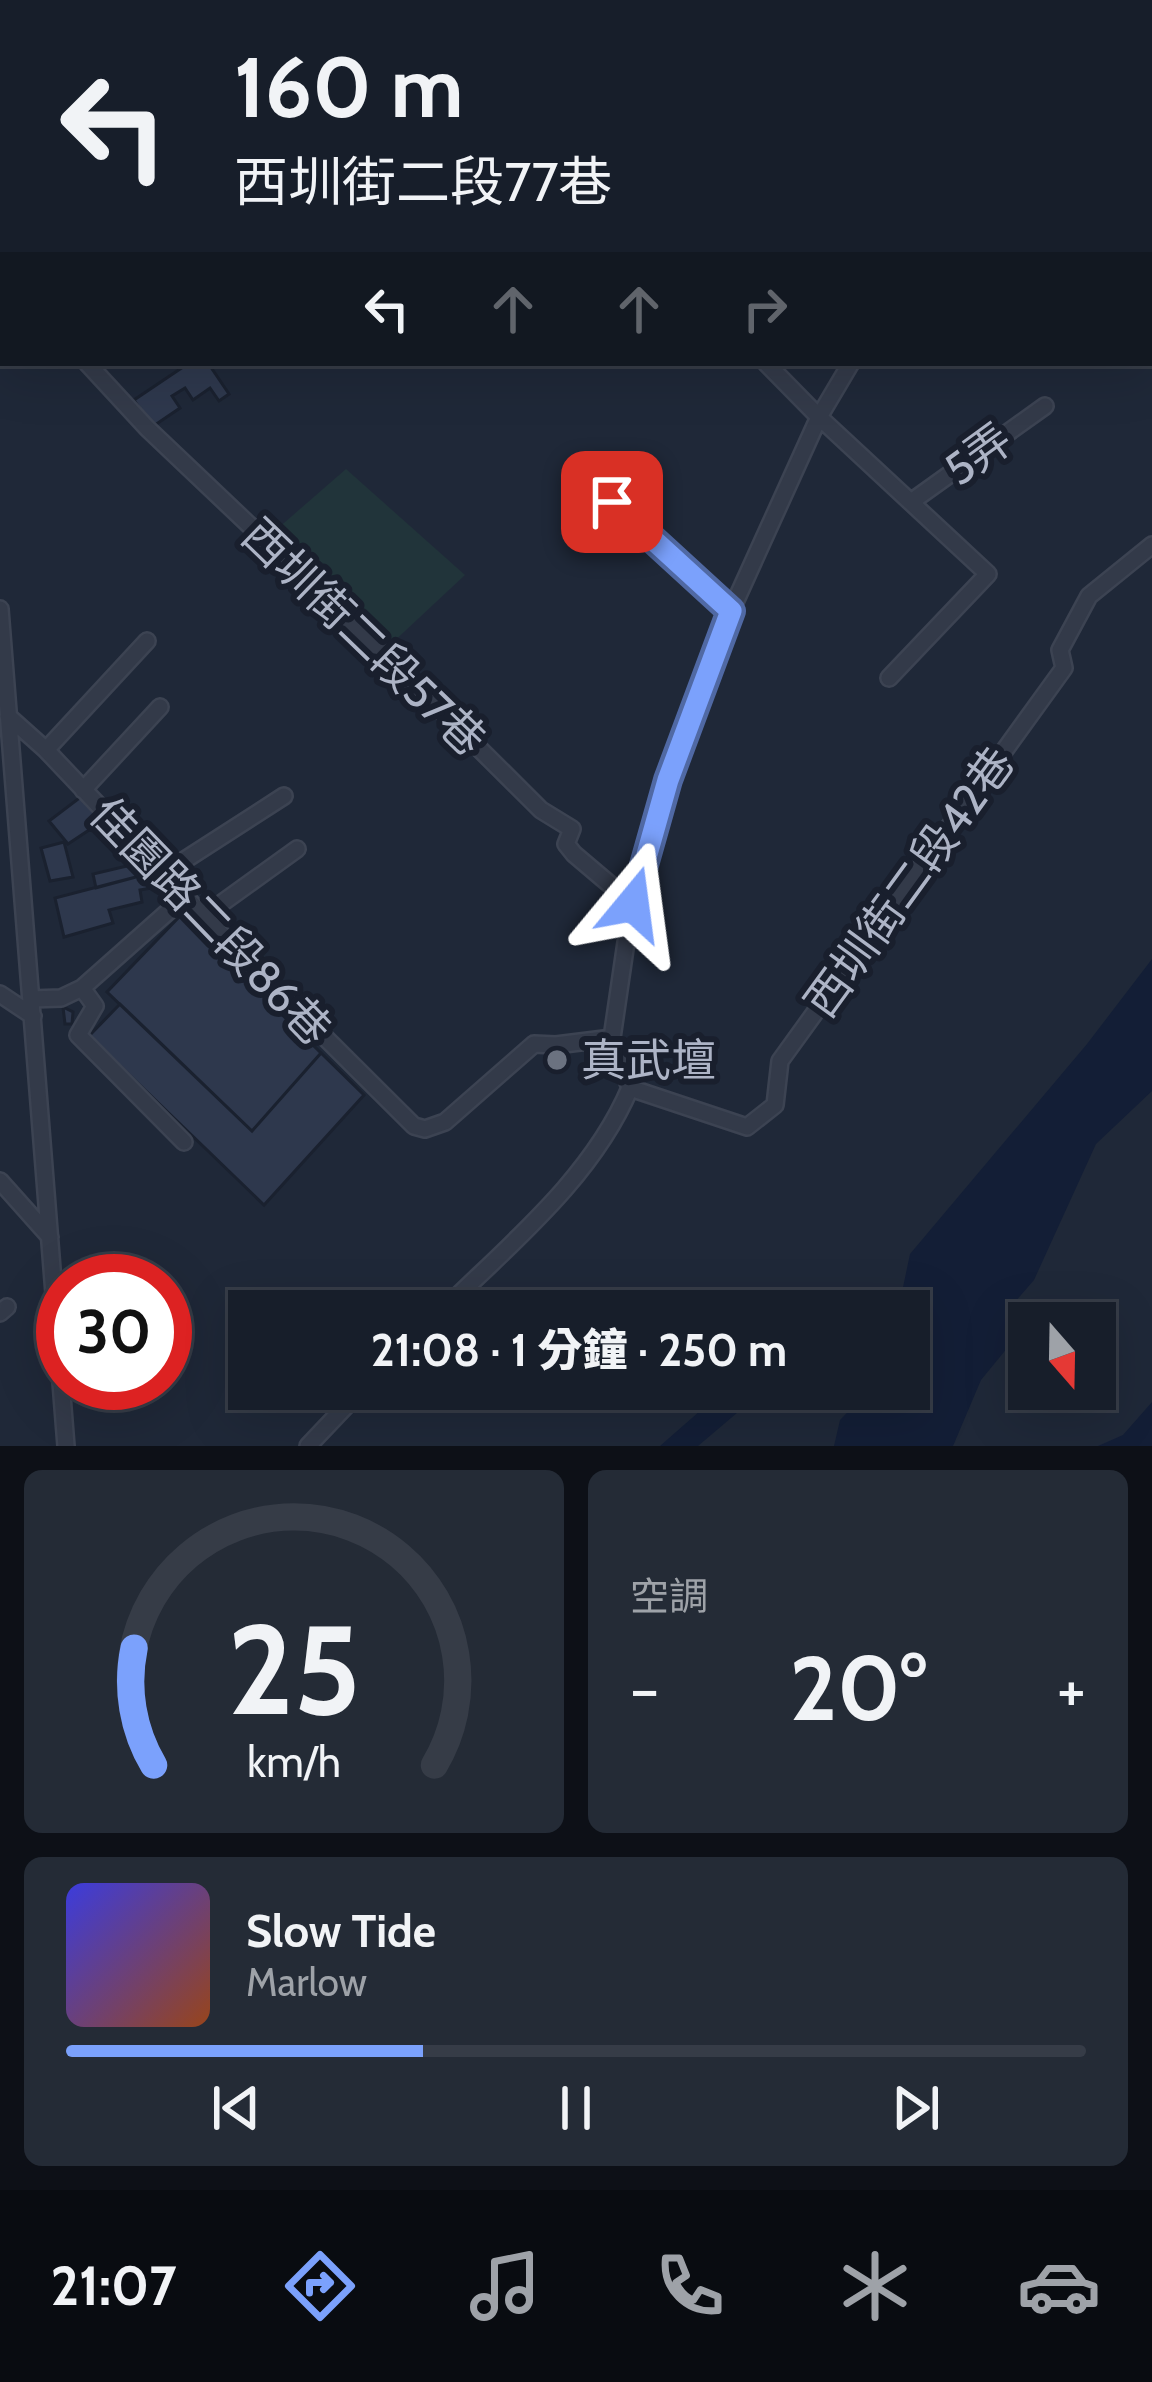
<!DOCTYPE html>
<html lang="zh-TW">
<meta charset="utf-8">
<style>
:root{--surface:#171e2a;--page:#242b36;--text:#f1f3f6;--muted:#9ea2a8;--line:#363c47;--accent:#7ba1fc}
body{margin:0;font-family:Cabin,"Noto Sans TC",sans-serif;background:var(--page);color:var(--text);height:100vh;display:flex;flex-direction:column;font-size:45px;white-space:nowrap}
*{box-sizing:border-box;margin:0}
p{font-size:39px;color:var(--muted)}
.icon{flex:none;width:66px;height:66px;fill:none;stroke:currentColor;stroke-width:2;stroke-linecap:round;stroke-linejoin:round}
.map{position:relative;height:1446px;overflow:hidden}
.details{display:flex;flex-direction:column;gap:24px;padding:24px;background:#0d1017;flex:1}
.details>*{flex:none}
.banner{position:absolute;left:0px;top:0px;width:1152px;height:366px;box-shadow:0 12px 48px #0002,0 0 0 3px var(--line);background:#171e2a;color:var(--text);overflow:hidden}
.needle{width:78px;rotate:160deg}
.tools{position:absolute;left:1008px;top:1302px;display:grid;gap:24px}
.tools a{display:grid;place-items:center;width:108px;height:108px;border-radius:0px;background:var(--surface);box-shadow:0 12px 48px #0002,0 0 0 3px var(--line);font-size:60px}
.speed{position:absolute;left:36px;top:1254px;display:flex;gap:24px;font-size:60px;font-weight:700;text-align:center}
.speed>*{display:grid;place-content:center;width:156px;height:156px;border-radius:50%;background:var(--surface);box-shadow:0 12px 48px #0002,0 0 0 3px var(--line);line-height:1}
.speed .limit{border:18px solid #d22;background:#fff;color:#111}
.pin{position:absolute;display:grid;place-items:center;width:102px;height:102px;color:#fff;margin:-51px;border-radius:24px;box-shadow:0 6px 18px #0006}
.me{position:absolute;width:132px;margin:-66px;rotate:16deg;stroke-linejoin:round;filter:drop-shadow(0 0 9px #0008)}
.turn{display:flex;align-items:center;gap:42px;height:252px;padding:0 36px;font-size:54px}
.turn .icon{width:156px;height:156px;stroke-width:2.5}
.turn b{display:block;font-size:84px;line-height:102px}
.lanes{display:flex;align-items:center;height:114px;padding:0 36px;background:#0003;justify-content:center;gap:60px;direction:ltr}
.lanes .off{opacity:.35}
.big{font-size:90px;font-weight:800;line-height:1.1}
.details .widget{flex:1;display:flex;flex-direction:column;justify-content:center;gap:18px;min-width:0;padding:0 42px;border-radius:18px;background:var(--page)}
.details .dial{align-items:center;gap:0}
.dial svg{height:312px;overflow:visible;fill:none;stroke:var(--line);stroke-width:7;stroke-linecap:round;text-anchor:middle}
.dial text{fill:var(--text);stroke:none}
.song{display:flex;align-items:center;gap:36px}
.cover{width:144px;height:144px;border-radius:18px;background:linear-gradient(135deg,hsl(240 70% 55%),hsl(20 70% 35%))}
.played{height:12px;border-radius:6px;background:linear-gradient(90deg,var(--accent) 35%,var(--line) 35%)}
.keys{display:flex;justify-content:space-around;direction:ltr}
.heat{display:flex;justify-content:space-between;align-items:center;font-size:66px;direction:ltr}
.details .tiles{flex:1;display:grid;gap:24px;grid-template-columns:1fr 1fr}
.widget:last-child{grid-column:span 2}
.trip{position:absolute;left:228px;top:1290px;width:702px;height:120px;border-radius:0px;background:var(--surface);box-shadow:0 12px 48px #0002,0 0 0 3px var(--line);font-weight:800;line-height:120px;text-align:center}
.tabs{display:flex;height:192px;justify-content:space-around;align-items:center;background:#090c11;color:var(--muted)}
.tabs .icon{width:84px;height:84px}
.tabs .active{color:var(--accent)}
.tabs b{font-size:54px;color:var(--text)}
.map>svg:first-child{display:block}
.green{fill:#21343a}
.water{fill:#131e36}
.building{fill:#2e384d;stroke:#1a212f;stroke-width:3}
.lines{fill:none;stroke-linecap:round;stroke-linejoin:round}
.minor-casing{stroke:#3c4352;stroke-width:20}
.minor{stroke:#333a49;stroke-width:15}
.route-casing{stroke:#5069a4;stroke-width:30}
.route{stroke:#7ba1fc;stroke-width:21}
.worship-dot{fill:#6b7280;stroke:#191f2d;stroke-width:4.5}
.labels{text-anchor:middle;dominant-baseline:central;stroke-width:12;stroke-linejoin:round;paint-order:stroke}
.street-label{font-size:45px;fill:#adb4c6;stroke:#191f2d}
.poi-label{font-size:45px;fill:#adb4c6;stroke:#191f2d;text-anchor:start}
</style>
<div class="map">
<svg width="1152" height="1446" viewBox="0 0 1152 1446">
<rect width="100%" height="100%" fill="#1f2838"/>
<path class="green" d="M346 469 465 575 389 646 269 536Z"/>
<path class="water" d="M1152 959V1091L1096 1144 1034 1280 1014 1303 1013 1341 981 1380 953 1446H834L840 1420 870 1389H909V1311H898L910 1254 1087 1044Z
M725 1389H753L744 1407 698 1446H660Z
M1152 1402V1446H1098L1123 1435Z"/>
<path class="building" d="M189 363H208L229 394 219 401 210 388 193 400 185 388 172 396 180 408 152 427 134 400Z
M82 796 101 822 68 844 49 821Z
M64 842 73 877 50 881 41 848Z
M148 861 165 879 149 880 147 874 96 888 93 874Z
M147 874 151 888 140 890 142 902 109 910 113 923 64 937 55 898Z
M181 915 321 1053 252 1131 107 992Z
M120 1004 252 1131 321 1053 364 1095 264 1205 89 1036Z
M63 1007 73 1012 72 1024H65Z"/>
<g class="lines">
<g class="minor-casing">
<path id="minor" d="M17 0 20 3
M149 0 150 3
M375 0 378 3
M890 0 894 3
M226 3 230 0
M491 3 495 0
M1149 59 1152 56
M0 140 3 142
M0 172 3 169
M87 363 147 428 363 633 541 810 572 829 566 844 574 854 633 904
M766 363 819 417 988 574 889 678
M911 502 1045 406
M594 519 612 502 731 611
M0 609 66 1446
M8 716 46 750 211 924 414 1126 425 1129 445 1122 534 1044 556 1045 612 1038
M46 750 147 641
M83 790 160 707
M163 874 284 796
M204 916 297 849
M82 988 95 1006 78 1035 184 1142
M0 994 33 1016
M31 999 61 998 82 988 171 909
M630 1088 747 1127 775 1105 780 1061 1064 668 1060 650 1089 596 1152 545
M0 1181 50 1237
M442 1311C510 1244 592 1178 630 1088L612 1038 630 915 668 780 731 611 819 417 851 363
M0 1313 7 1307
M308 1446 362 1389"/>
</g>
<use href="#minor" class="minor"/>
</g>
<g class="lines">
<g class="route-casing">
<path id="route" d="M612 502 731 611 668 780 633 904"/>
</g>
<use href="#route" class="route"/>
</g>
<circle class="worship-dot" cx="557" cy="1060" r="12"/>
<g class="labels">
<g class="street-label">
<text transform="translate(978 454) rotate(-36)">5弄</text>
<text transform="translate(364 637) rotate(44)">西圳街二段57巷</text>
<text transform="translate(909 882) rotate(-54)">西圳街二段42巷</text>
<text transform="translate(211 921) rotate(46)">佳園路二段86巷</text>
</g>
<g class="poi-label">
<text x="581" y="1060">真武壇</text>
</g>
</g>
</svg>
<div class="tools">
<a><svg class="needle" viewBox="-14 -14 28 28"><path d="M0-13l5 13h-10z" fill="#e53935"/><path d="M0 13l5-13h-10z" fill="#9ea2a8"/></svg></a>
</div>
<div class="speed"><div class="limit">30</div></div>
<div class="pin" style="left:612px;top:502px;background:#d93025"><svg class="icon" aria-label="arrive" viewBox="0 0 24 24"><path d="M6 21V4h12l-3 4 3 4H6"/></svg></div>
<svg class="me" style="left:633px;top:904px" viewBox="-20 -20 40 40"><path d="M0-17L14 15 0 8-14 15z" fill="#7ba1fc" stroke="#fff" stroke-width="4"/></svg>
<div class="trip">21:08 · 1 分鐘 · 250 m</div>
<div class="banner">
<div class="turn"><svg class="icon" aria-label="left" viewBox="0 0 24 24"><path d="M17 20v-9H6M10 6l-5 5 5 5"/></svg><div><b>160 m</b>西圳街二段77巷</div></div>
<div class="lanes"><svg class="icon" aria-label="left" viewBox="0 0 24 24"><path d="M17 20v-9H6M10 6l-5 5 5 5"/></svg><svg class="icon off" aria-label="ahead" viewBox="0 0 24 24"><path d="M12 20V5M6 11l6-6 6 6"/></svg><svg class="icon off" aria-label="ahead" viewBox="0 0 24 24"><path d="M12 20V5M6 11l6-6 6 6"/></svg><svg class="icon off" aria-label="right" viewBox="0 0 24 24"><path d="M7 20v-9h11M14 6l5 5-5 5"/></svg></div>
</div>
</div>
<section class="details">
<div class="tiles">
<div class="widget dial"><svg viewBox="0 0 100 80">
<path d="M14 69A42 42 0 1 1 86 69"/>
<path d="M14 69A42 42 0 0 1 9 39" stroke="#7ba1fc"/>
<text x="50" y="56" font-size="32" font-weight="700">25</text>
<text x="50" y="72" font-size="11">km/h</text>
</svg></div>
<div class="widget"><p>空調</p>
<div class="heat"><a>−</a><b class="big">20°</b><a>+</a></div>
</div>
<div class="widget">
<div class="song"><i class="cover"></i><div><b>Slow Tide</b><p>Marlow</p></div></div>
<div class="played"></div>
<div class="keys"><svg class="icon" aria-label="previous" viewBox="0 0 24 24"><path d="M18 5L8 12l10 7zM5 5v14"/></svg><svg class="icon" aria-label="pause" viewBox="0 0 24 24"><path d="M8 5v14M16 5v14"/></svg><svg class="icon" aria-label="next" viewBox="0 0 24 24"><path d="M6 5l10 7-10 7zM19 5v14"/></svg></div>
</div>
</div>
</section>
<nav class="tabs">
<b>21:07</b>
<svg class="icon active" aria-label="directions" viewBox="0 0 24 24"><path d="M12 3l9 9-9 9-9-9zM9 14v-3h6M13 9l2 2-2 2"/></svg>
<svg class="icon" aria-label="music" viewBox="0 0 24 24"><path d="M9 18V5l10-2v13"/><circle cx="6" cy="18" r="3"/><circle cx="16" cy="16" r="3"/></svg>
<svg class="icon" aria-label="phone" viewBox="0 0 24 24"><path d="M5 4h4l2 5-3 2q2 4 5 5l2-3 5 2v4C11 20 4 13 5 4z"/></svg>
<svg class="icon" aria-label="climate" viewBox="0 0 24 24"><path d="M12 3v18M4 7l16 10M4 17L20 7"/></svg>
<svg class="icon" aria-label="car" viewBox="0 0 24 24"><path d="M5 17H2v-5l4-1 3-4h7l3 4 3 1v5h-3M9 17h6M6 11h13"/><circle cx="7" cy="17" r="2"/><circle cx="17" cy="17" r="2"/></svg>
</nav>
